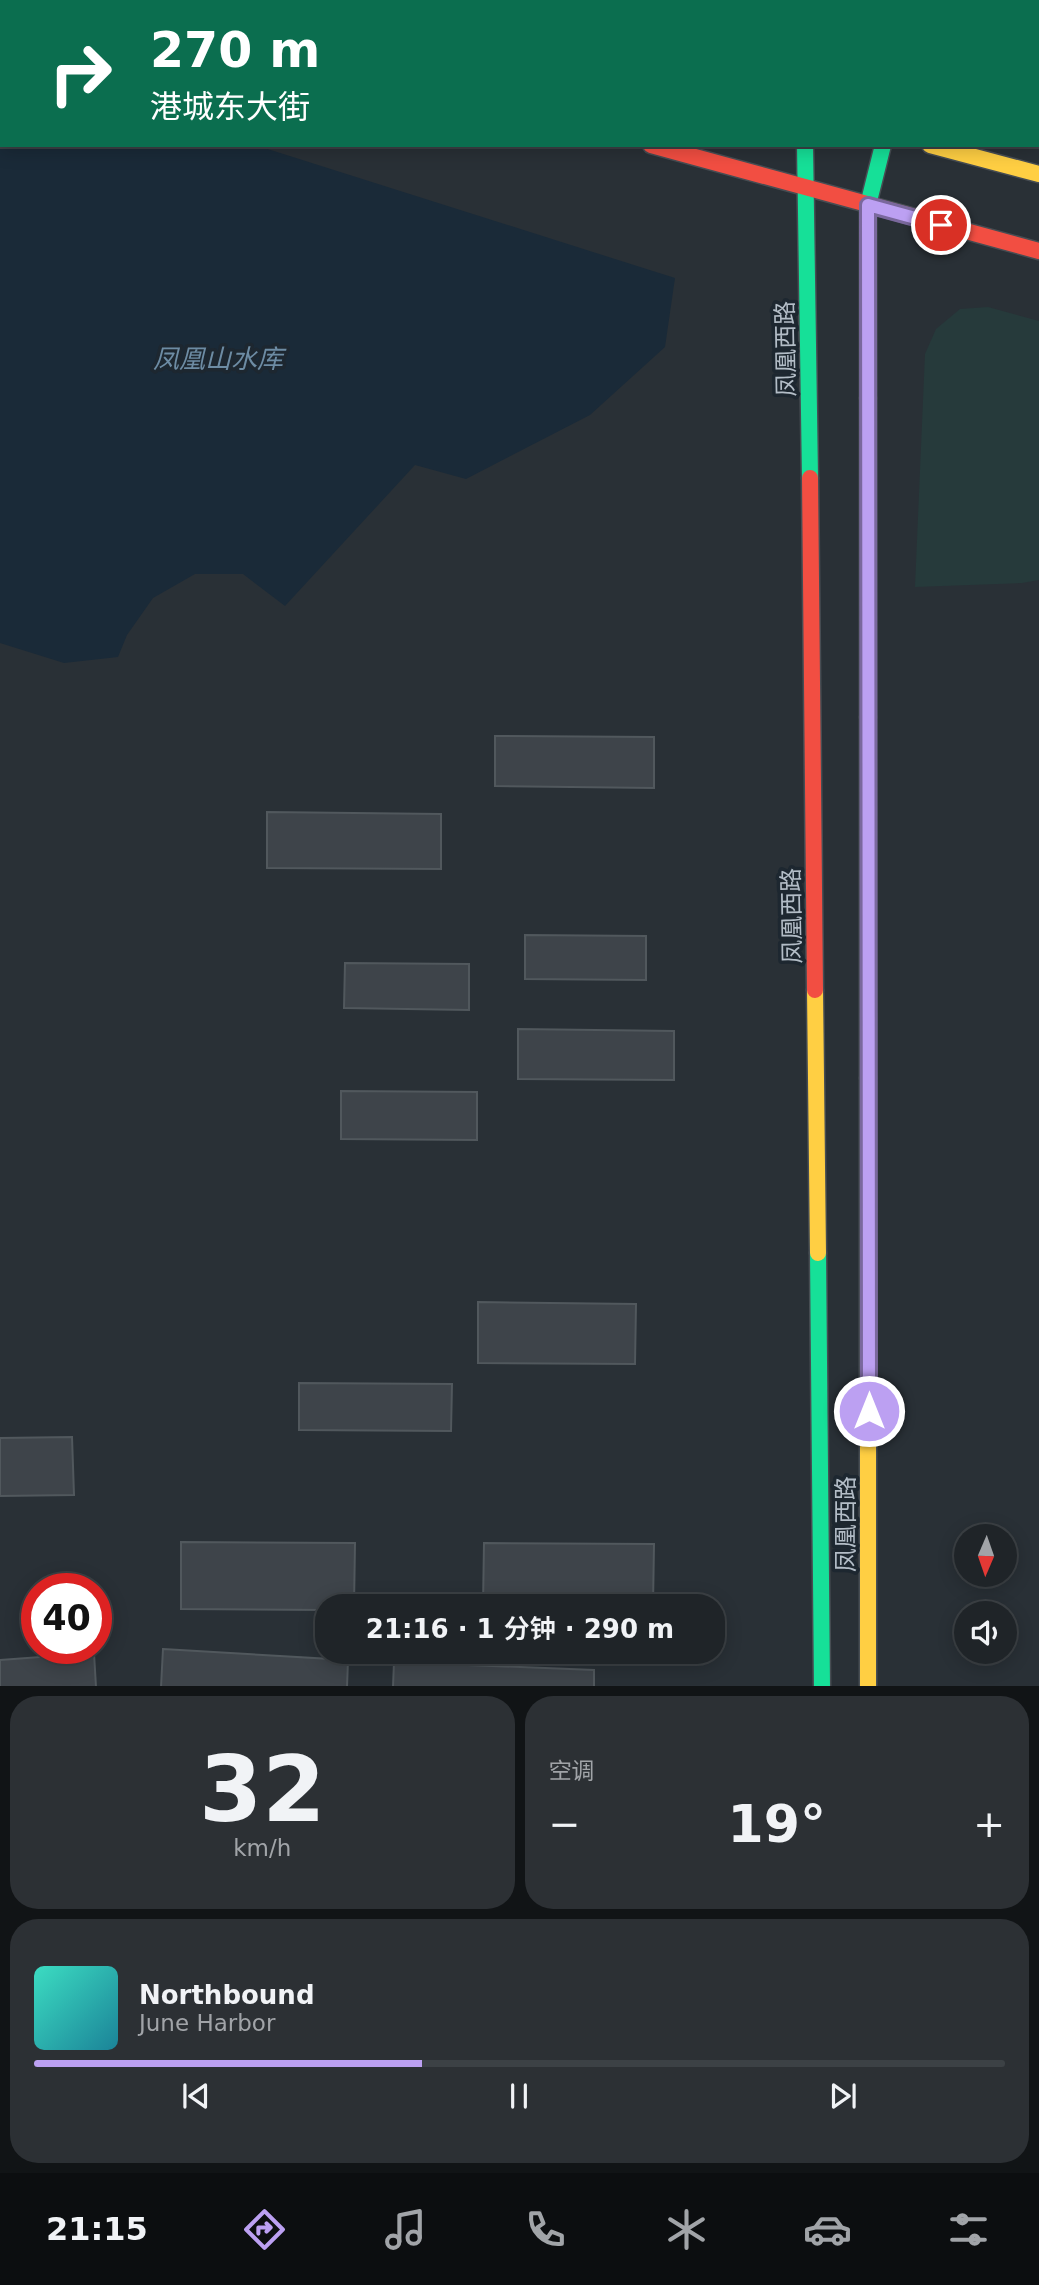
<!DOCTYPE html>
<html lang="zh">
<meta charset="utf-8">
<style>
:root{--surface:#1f2428;--page:#2c3034;--text:#f1f3f6;--muted:#a1a4a8;--line:#3c4145;--accent:#bca0f2}
body{margin:0;font-family:"DejaVu Sans","Noto Sans SC",sans-serif;background:var(--page);color:var(--text);height:100vh;display:flex;flex-direction:column;font-size:26px;white-space:nowrap}
*{box-sizing:border-box;margin:0}
p{font-size:23px;color:var(--muted)}
.icon{flex:none;width:38px;height:38px;fill:none;stroke:currentColor;stroke-width:2;stroke-linecap:round;stroke-linejoin:round}
.map{position:relative;height:1686px;overflow:hidden}
.details{display:flex;flex-direction:column;gap:10px;padding:10px;background:#111416;flex:1}
.details>*{flex:none}
.hud{position:absolute;left:0px;top:0px;width:1040px;height:147px;box-shadow:0 4px 18px #0003,0 0 0 2px var(--line);background:#0b6e4f;color:#fff;overflow:hidden}
.needle{width:46px;rotate:182deg}
.tools{position:absolute;left:954px;top:1524px;display:grid;gap:14px}
.tools a{display:grid;place-items:center;width:63px;height:63px;border-radius:50%;background:var(--surface);box-shadow:0 4px 18px #0003,0 0 0 2px var(--line);font-size:35px}
.speed{position:absolute;left:21px;top:1573px;display:flex;gap:14px;font-size:35px;font-weight:700;text-align:center}
.speed>*{display:grid;place-content:center;width:91px;height:91px;border-radius:50%;background:var(--surface);box-shadow:0 4px 18px #0003,0 0 0 2px var(--line);line-height:1}
.speed .limit{border:10px solid #d22;background:#fff;color:#111}
.pin{position:absolute;display:grid;place-items:center;width:60px;height:60px;color:#fff;margin:-30px;border:4px solid #fff;border-radius:50%;box-shadow:0 2px 7px #0007}
.me{position:absolute;width:77px;margin:-38px;rotate:0deg;stroke-linejoin:round;filter:drop-shadow(0 0 5px #0008)}
.turn{display:flex;align-items:center;gap:24px;height:147px;padding:0 35px;font-size:32px}
.turn .icon{width:91px;height:91px;stroke-width:2.5}
.turn b{display:block;font-size:49px;line-height:60px}
.big{font-size:52px;font-weight:600;line-height:1.1}
.details .widget{flex:1;display:flex;flex-direction:column;justify-content:center;gap:10px;min-width:0;padding:0 24px;border-radius:28px;background:var(--page)}
.details .dial{align-items:center;gap:0}
.dial b{font-size:91px;line-height:1}
.song{display:flex;align-items:center;gap:21px}
.cover{width:84px;height:84px;border-radius:10px;background:linear-gradient(135deg,hsl(170 70% 55%),hsl(190 70% 35%))}
.played{height:7px;border-radius:4px;background:linear-gradient(90deg,var(--accent) 40%,var(--line) 40%)}
.keys{display:flex;justify-content:space-around;direction:ltr}
.heat{display:flex;justify-content:space-between;align-items:center;font-size:38px;direction:ltr}
.details .tiles{flex:1;display:grid;gap:10px;grid-template-columns:1fr 1fr}
.widget:last-child{grid-column:span 2}
.trip{position:absolute;left:315px;top:1594px;width:410px;height:70px;border-radius:28px;background:var(--surface);box-shadow:0 4px 18px #0003,0 0 0 2px var(--line);font-weight:600;line-height:70px;text-align:center}
.tab-bar{display:flex;height:112px;justify-content:space-around;align-items:center;background:#0c0e10;color:var(--muted)}
.tab-bar .icon{width:49px;height:49px}
.tab-bar .active{color:var(--accent)}
.tab-bar b{font-size:32px;color:var(--text)}
.map>svg:first-child{display:block}
.green{fill:#263a3b}
.water{fill:#1a2a38}
.building{fill:#3e444a;stroke:#51585d;stroke-width:2}
.lines{fill:none;stroke-linecap:round;stroke-linejoin:round}
.fast-casing{stroke:#474d53;stroke-width:19}
.slow-casing{stroke:#474d53;stroke-width:19}
.jam-casing{stroke:#474d53;stroke-width:19}
.fast{stroke:#16e098;stroke-width:16}
.slow{stroke:#ffcf43;stroke-width:16}
.jam{stroke:#f24e42;stroke-width:16}
.route-casing{stroke:#7a689d;stroke-width:18}
.route{stroke:#bca0f2;stroke-width:12}
.labels{text-anchor:middle;dominant-baseline:central;stroke-width:7;stroke-linejoin:round;paint-order:stroke}
.street-label{font-size:24px;fill:#b3bdc7;stroke:#1d2730}
.water-label{font-size:26px;font-style:italic;fill:#6d8ca4;stroke:#1d2730}
</style>
<div class="map">
<svg width="1039" height="1687" viewBox="0 0 1039 1687">
<rect width="100%" height="100%" fill="#293036"/>
<path class="green" d="M988 307 1039 321V580L1022 583 915 587 925 354 936 329 960 309Z"/>
<path class="water" d="M0 0 193 2H2V145H255L675 278 665 347 590 415 466 479 415 465 285 606 243 574H195L153 598 127 635 118 657 64 663 0 643Z"/>
<path class="building" d="M495 736 654 737V788L495 786Z
M267 812 441 814V869L267 868Z
M525 935 646 936V980L525 979Z
M345 963 469 964V1010L344 1008Z
M518 1029 674 1031V1080L518 1079Z
M341 1091 477 1092V1140L341 1139Z
M478 1302 636 1304 635 1364 478 1363Z
M299 1383 452 1384 451 1431 299 1430Z
M72 1437 74 1495 0 1496V1438Z
M181 1542 355 1543 354 1606H327V1610L181 1609Z
M484 1543 654 1544 653 1606H483Z
M163 1649 348 1660 347 1687H161Z
M94 1653 96 1687H0V1660Z
M394 1662 594 1670V1687H393Z"/>
<g class="lines">
<g class="fast-casing">
<path id="fast" d="M133 0 139 2
M406 0 412 2
M805 145 810 478
M868 398V205L883 145
M818 1253 822 1687"/>
</g>
<g class="slow-casing">
<path id="slow" d="M930 145 1039 174
M868 398V717
M815 990 818 1253
M868 1078V1687"/>
</g>
<g class="jam-casing">
<path id="jam" d="M818 0V2
M906 0V2
M651 145 1039 251
M810 478 815 990
M868 717V1078"/>
</g>
<use href="#fast" class="fast"/>
<use href="#slow" class="slow"/>
<use href="#jam" class="jam"/>
</g>
<g class="lines">
<g class="route-casing">
<path id="route" d="M869 1411 868 205 941 225"/>
</g>
<use href="#route" class="route"/>
</g>
<g class="labels">
<g class="street-label">
<text transform="translate(786 349) rotate(-91)">凤凰西路</text>
<text transform="translate(792 916) rotate(-91)">凤凰西路</text>
<text transform="translate(846 1524) rotate(-90)">凤凰西路</text>
</g>
<g class="water-label">
<text x="218" y="359">凤凰山水库</text>
</g>
</g>
</svg>
<div class="tools">
<a><svg class="needle" viewBox="-14 -14 28 28"><path d="M0-13l5 13h-10z" fill="#e53935"/><path d="M0 13l5-13h-10z" fill="#a1a4a8"/></svg></a>
<a><svg class="icon" aria-label="sound" viewBox="0 0 24 24"><path d="M4 9h4l5-4v14l-5-4H4zM17 9q2 3 0 6"/></svg></a>
</div>
<div class="speed"><div class="limit">40</div></div>
<div class="pin" style="left:941px;top:225px;background:#d93025"><svg class="icon" aria-label="arrive" viewBox="0 0 24 24"><path d="M6 21V4h12l-3 4 3 4H6"/></svg></div>
<svg class="me" style="left:869px;top:1411px" viewBox="-20 -20 40 40"><circle r="17" fill="#bca0f2" stroke="#fff" stroke-width="3"/><path d="M0-11L8 9 0 5-8 9z" fill="#fff"/></svg>
<div class="trip">21:16 · 1 分钟 · 290 m</div>
<div class="hud">
<div class="turn"><svg class="icon" aria-label="right" viewBox="0 0 24 24"><path d="M7 20v-9h11M14 6l5 5-5 5"/></svg><div><b>270 m</b>港城东大街</div></div>
</div>
</div>
<section class="details">
<div class="tiles">
<div class="widget dial"><b>32</b><p>km/h</p></div>
<div class="widget"><p>空调</p>
<div class="heat"><a>−</a><b class="big">19°</b><a>+</a></div>
</div>
<div class="widget">
<div class="song"><i class="cover"></i><div><b>Northbound</b><p>June Harbor</p></div></div>
<div class="played"></div>
<div class="keys"><svg class="icon" aria-label="previous" viewBox="0 0 24 24"><path d="M18 5L8 12l10 7zM5 5v14"/></svg><svg class="icon" aria-label="pause" viewBox="0 0 24 24"><path d="M8 5v14M16 5v14"/></svg><svg class="icon" aria-label="next" viewBox="0 0 24 24"><path d="M6 5l10 7-10 7zM19 5v14"/></svg></div>
</div>
</div>
</section>
<nav class="tab-bar">
<b>21:15</b>
<svg class="icon active" aria-label="directions" viewBox="0 0 24 24"><path d="M12 3l9 9-9 9-9-9zM9 14v-3h6M13 9l2 2-2 2"/></svg>
<svg class="icon" aria-label="music" viewBox="0 0 24 24"><path d="M9 18V5l10-2v13"/><circle cx="6" cy="18" r="3"/><circle cx="16" cy="16" r="3"/></svg>
<svg class="icon" aria-label="phone" viewBox="0 0 24 24"><path d="M5 4h4l2 5-3 2q2 4 5 5l2-3 5 2v4C11 20 4 13 5 4z"/></svg>
<svg class="icon" aria-label="climate" viewBox="0 0 24 24"><path d="M12 3v18M4 7l16 10M4 17L20 7"/></svg>
<svg class="icon" aria-label="car" viewBox="0 0 24 24"><path d="M5 17H2v-5l4-1 3-4h7l3 4 3 1v5h-3M9 17h6M6 11h13"/><circle cx="7" cy="17" r="2"/><circle cx="17" cy="17" r="2"/></svg>
<svg class="icon" aria-label="filters" viewBox="0 0 24 24"><path d="M4 7h16M4 17h16"/><circle cx="9" cy="7" r="2"/><circle cx="15" cy="17" r="2"/></svg>
</nav>
